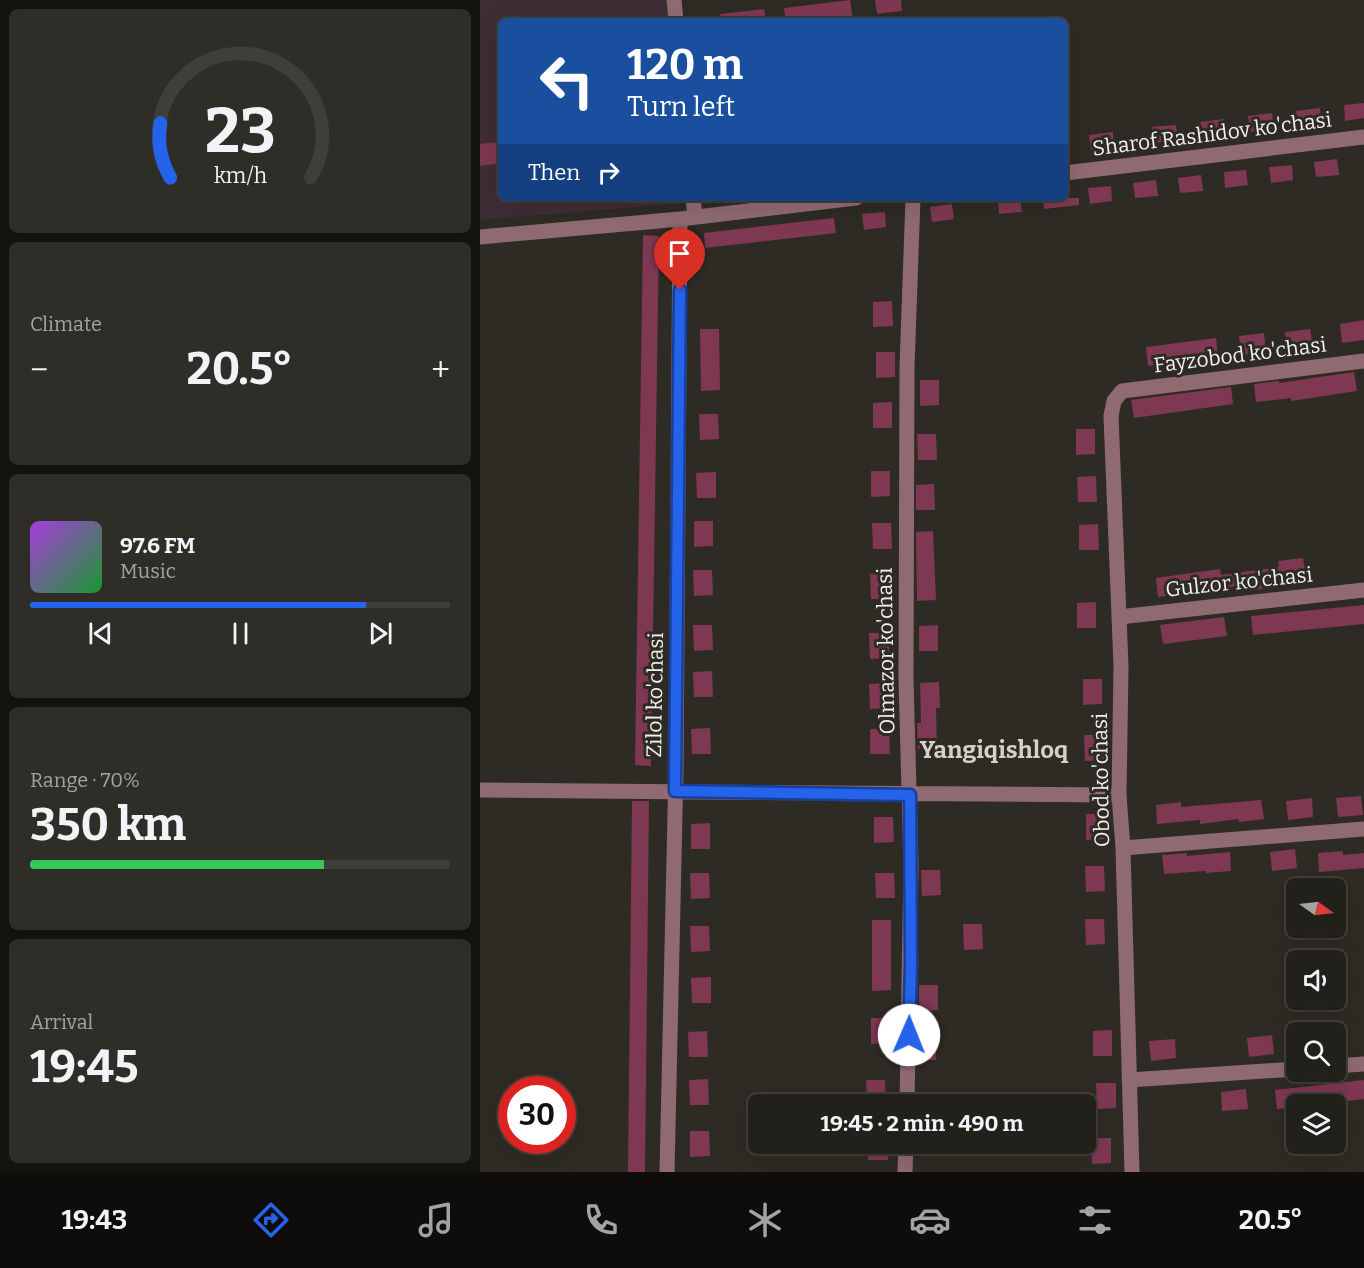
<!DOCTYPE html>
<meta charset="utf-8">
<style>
:root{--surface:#22201b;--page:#2e2d28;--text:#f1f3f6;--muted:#a2a3a3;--line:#3f3e3a;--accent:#2563eb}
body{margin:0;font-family:Bitter,serif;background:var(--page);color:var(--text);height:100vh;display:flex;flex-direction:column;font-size:22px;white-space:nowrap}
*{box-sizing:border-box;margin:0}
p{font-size:20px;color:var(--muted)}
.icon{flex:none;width:33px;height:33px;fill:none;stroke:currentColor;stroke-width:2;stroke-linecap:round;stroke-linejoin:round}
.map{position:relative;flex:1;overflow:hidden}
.drawer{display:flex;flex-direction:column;gap:9px;padding:9px;background:#13120f;width:480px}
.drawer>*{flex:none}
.top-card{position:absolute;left:18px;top:18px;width:570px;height:183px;border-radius:9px;box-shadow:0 6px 24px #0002,0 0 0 2px var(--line);background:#1a4fa0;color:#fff;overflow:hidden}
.needle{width:39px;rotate:104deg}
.tools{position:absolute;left:806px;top:878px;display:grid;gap:12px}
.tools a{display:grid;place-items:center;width:60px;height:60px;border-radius:9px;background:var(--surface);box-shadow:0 6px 24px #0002,0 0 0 2px var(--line);font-size:30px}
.speed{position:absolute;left:18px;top:1076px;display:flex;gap:12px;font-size:30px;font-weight:700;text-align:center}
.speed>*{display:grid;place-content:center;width:78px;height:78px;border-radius:50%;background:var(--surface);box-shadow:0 6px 24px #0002,0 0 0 2px var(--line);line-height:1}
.speed .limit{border:9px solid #d22;background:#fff;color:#111}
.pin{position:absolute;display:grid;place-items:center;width:51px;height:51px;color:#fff;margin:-62px -26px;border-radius:50% 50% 50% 0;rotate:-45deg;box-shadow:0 0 6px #0007}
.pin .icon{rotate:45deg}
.me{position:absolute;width:66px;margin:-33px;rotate:1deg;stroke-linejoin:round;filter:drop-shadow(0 0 4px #0008)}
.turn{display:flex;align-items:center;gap:21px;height:126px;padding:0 30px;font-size:27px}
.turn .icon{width:78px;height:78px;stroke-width:2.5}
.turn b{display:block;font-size:42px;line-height:51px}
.then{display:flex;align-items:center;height:57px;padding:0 30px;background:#0003;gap:12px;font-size:22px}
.big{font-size:45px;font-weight:700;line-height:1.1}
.drawer .card{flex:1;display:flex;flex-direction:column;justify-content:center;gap:9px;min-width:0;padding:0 21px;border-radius:9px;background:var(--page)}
.drawer .dial{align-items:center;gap:0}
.dial svg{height:156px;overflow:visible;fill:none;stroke:var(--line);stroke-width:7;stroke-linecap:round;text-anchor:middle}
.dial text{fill:var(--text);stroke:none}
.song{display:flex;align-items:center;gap:18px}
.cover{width:72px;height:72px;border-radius:9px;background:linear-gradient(135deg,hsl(280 70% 55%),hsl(130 70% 35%))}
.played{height:6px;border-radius:3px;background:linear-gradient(90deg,var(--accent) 80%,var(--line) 80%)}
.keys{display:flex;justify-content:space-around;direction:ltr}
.heat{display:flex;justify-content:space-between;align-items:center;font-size:33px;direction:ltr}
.charge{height:9px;border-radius:4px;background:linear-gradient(90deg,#34c759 70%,var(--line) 0)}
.trip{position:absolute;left:268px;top:1094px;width:348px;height:60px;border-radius:9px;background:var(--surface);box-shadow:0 6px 24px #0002,0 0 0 2px var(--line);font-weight:700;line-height:60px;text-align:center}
.dock{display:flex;height:96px;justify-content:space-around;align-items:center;background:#0e0d0b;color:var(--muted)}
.dock .icon{width:42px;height:42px}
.dock .on{color:var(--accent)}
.dock b{font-size:27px;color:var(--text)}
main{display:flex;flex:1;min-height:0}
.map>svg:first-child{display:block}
.education{fill:#3f2d35}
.building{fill:#7f3852}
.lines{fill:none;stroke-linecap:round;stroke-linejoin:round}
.minor{stroke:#8f6b71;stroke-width:15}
.route-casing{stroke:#184099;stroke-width:15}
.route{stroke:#2563eb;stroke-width:10}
.labels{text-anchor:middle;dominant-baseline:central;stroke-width:6;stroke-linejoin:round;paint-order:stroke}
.street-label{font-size:21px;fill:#f3f1ed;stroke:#2e2b24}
.quarter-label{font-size:24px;font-weight:bold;fill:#d4d1c7;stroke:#2e2b24}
</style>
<main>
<section class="drawer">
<div class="card dial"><svg viewBox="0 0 100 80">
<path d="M14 69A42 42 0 1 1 86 69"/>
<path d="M14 69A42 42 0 0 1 9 41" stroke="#2563eb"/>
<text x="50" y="56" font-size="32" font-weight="700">23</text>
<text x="50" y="72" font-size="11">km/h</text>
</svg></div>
<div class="card"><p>Climate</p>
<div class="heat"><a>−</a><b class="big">20.5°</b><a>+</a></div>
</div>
<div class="card">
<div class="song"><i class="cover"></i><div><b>97.6 FM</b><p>Music</p></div></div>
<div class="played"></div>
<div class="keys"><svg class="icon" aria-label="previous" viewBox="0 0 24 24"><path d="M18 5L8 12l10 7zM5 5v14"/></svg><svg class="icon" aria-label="pause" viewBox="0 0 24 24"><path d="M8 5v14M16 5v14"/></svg><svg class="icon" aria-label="next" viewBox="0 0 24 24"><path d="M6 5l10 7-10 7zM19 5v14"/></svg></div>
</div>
<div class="card"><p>Range · 70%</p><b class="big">350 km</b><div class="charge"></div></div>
<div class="card"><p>Arrival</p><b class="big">19:45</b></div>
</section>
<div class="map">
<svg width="884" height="1172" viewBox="0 0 884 1172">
<rect width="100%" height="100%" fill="#2e2b24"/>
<path class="education" d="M0 0H186L188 21H21V198H205V203L0 220Z"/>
<path class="building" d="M370 0 373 19 354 21H306L304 8Z
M395 0H421L422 11 397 14Z
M284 9 286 21H241L240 14Z
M884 103V118L865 121 864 105Z
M840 108 841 123 817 126 816 111Z
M792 113 794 129 770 132 768 116Z
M744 119 746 135 722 137 720 122Z
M696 125 698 140 674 143 672 127Z
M633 132 634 148 611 151 609 135Z
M21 142V163L0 166V144Z
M857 159 859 175 836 177 834 162Z
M812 165 813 180 791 183 789 167Z
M766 170 768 185 745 188 744 172Z
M721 175 723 191 700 193 698 178Z
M676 180 678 196 655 198 653 183Z
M631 186 632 201 610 204 608 188Z
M540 198 542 212 519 214 518 199Z
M563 198H599V205L564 209Z
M472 204 474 219 452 222 450 207Z
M405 212 406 227 384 230 382 214Z
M354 218 356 233 225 248 224 233Z
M163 235 179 236 171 766 155 765Z
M412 301 413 326 393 327V302Z
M884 320V340L862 343 860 324Z
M220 329H239L240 390 221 391Z
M830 329 833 348 808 351 805 332Z
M784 333 786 352 761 355 759 336Z
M736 338 738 357 668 366 666 347Z
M396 352H415V377L396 378Z
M874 372 877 391 811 401V398L776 402 774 384 799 381V383Z
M440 380H459V405L440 406Z
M751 387 753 404 654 418 651 400Z
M412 402V428H393V403Z
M219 414H238L239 439 220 440Z
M596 429H615V454L596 455Z
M437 434H456L457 460H438Z
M391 471H410V496L391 497Z
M236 472V498H217L216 473Z
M616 476 617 502H598L597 477Z
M454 484 455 510H436V485Z
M214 521H233V546L214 547Z
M392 523H411L412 549H393Z
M618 524 619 550H599V525Z
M453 531 456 600 437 601 436 532Z
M823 558 826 577 782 583V589L757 592 756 586 678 597 676 578 740 569 741 575 799 567 798 561Z
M213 570H232L233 595 214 596Z
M409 573 410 599H391L390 574Z
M616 602V628H597V603Z
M884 605V624L773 635 771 616Z
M744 617 747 636 683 644 680 625Z
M213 625H232L233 650 214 651Z
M458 625V651H439V626Z
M389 633H409V658L390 659Z
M232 671 233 697H214L213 672Z
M603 679H622V704L603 705Z
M459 682 460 708H456L457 748 438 749 437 723H441L440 683Z
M408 683 409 708 390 709 389 684Z
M230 728 231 754H212L211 729Z
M409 728 410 754H390V729Z
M604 735H623L624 760 605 761Z
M881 796 883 815 858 817 856 798Z
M832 798 833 817 808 820 806 801Z
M781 800 784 819 759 822 758 819 720 824V820L677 824 676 805 701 802V807Z
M152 801H169L165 1172H148Z
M606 814H625V839L606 840Z
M394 817H413L414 842 394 843Z
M230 823V849H211V824Z
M815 849 817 868 792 871 790 852Z
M863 851V855L884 853V868L839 872 838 853Z
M750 852 751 871 726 873V871L684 874 682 855 707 853V856Z
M605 866H624L625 891 606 892Z
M441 870H460L461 895 442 896Z
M210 873H229L230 898 211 899Z
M395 873H414L415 898H396Z
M605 919H624L625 944 606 945Z
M392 920H411V990L392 991Z
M483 924H502L503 949 484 950Z
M210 926H229L230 951 211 952Z
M231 977V1003H212L211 978Z
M439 985H458V1010L439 1011Z
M391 1018H410L411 1043 391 1044Z
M632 1030V1056H613V1031Z
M227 1031 228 1057H209L208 1032Z
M438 1034H456V1060H437Z
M792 1035 794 1054 769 1057 767 1038Z
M695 1039 696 1058 671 1061 669 1041Z
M228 1079 229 1105H210L209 1080Z
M386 1080H405L406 1104H387Z
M884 1080V1099L844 1104H816V1107L797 1109 795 1090Z
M616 1083H636V1108L617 1109Z
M766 1089 768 1109 742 1111 741 1092Z
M210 1131H229L230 1156 210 1157Z
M611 1138H631V1163L612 1164Z
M388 1143H407L408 1160H388Z"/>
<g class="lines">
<path class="minor" d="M194 0 196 21
M585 173 884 137
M213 198 215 217
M0 237 200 219 376 198
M639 617 884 590
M0 790C213 791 426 795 639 795
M643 848 884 829
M855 1066 884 1064
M649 1080 816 1069
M427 1104 431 864 426 679 427 367 433 198
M187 1172 196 769 200 219
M425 1172 426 1143
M652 1172 643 848 639 795 641 666 631 416 634 401 642 391 884 361"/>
</g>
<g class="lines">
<g class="route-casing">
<path id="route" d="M200 290 195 791 430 795 431 966 429 1035"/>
</g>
<use href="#route" class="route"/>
</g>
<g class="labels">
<g class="street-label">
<text transform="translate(732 134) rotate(-7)">Sharof Rashidov ko'chasi</text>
<text transform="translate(760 355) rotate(-7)">Fayzobod ko'chasi</text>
<text transform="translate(759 582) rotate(-6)">Gulzor ko'chasi</text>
<text transform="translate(406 651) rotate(-91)">Olmazor ko'chasi</text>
<text transform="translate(175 695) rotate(-89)">Zilol ko'chasi</text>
<text transform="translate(621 780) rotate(-91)">Obod ko'chasi</text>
</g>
<g class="quarter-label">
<text x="514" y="750">Yangiqishloq</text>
</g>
</g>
</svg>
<div class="tools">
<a><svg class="needle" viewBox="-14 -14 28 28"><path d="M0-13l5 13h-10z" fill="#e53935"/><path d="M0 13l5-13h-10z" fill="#a2a3a3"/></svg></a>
<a><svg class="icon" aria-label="sound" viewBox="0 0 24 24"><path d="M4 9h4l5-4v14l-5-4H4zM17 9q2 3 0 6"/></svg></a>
<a><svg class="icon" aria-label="search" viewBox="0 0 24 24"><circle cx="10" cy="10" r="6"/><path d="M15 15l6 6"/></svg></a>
<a><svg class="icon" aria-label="layers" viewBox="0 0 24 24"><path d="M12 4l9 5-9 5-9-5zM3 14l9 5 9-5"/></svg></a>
</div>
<div class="speed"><div class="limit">30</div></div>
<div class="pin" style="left:200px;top:290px;background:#d93025"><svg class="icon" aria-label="arrive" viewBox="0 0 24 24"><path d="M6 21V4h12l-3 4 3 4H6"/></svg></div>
<svg class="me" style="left:429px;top:1035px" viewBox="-20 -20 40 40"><circle r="19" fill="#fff"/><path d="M0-13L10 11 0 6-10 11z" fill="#2563eb"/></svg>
<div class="trip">19:45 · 2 min · 490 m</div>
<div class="top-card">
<div class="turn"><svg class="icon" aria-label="left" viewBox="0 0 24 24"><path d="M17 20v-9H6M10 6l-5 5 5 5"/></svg><div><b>120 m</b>Turn left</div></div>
<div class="then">Then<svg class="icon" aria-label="right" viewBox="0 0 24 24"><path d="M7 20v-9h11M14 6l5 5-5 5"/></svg></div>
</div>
</div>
</main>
<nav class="dock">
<b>19:43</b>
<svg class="icon on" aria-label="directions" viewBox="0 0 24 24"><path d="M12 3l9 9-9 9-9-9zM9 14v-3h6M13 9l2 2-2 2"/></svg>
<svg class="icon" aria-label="music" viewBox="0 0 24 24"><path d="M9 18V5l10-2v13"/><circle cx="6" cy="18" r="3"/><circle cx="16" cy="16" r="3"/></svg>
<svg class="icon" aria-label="phone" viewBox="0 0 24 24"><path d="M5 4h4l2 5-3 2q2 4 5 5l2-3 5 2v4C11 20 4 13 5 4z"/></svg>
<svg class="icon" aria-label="climate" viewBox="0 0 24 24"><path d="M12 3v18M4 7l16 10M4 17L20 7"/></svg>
<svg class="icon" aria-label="car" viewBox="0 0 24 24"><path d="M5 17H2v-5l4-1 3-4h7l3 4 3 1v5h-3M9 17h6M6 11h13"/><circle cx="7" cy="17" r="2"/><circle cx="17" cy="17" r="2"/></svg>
<svg class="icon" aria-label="filters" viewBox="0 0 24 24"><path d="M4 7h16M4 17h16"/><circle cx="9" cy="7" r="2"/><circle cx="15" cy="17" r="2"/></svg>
<b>20.5°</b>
</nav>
